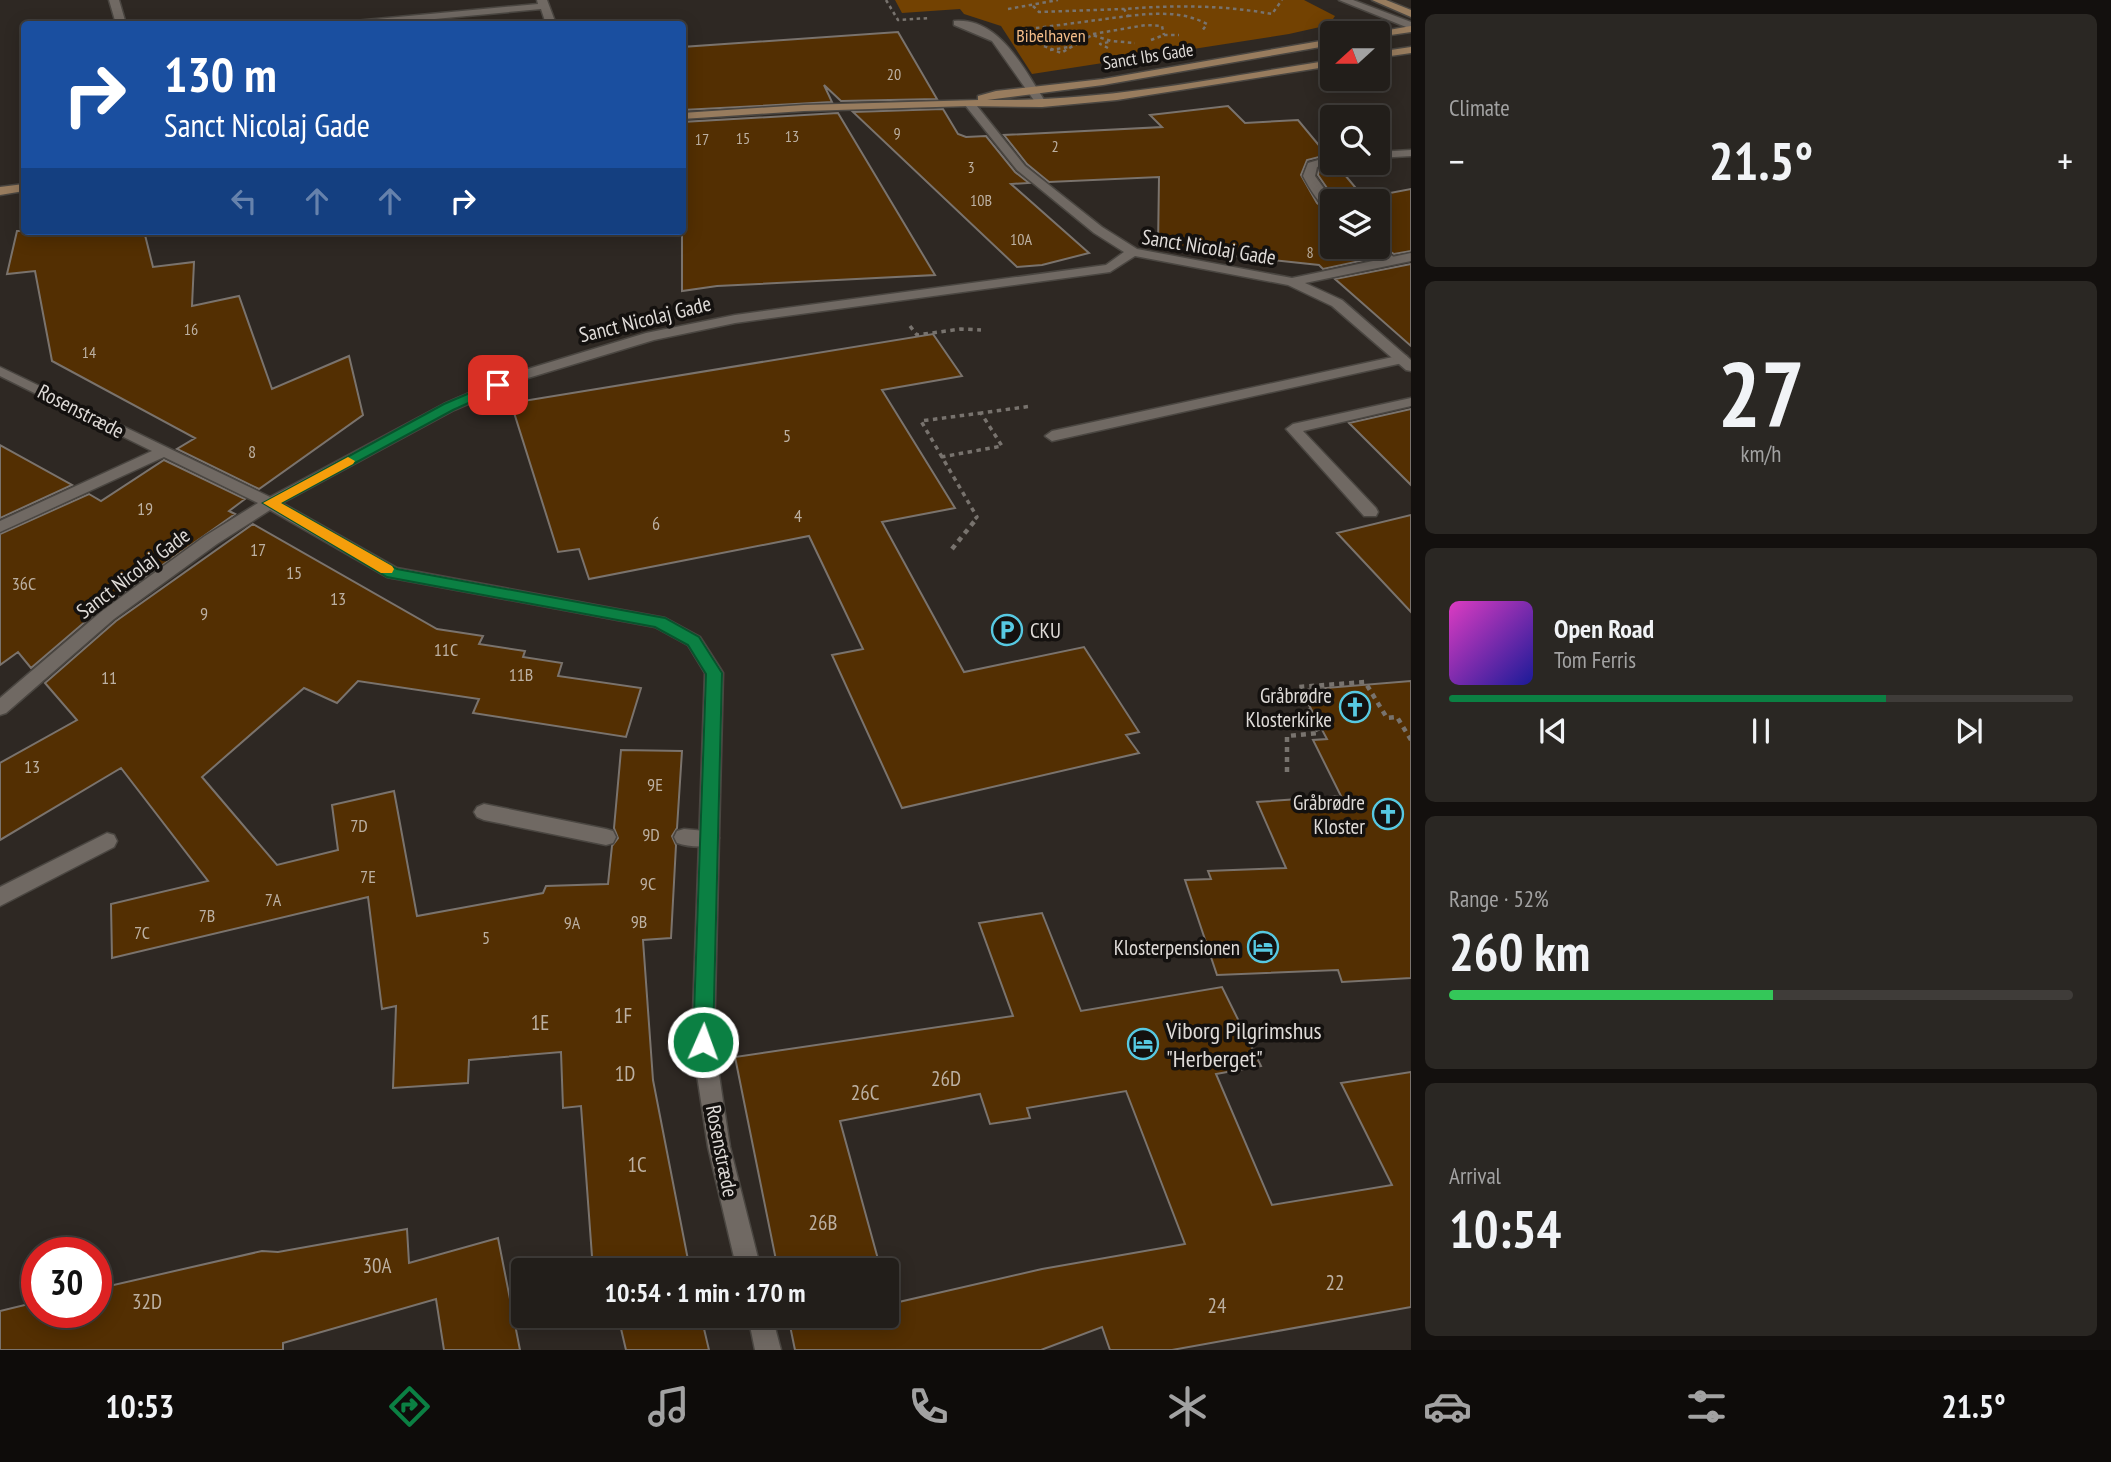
<!DOCTYPE html>
<meta charset="utf-8">
<style>
:root{--surface:#221e1a;--page:#2a2723;--text:#f1f3f6;--muted:#a2a2a2;--line:#3f3c39;--accent:#0b8043}
body{margin:0;font-family:"PT Sans Narrow",sans-serif;background:var(--page);color:var(--text);height:100vh;display:flex;flex-direction:column;font-size:26px;white-space:nowrap}
*{box-sizing:border-box;margin:0}
p{font-size:23px;color:var(--muted)}
.icon{flex:none;width:38px;height:38px;fill:none;stroke:currentColor;stroke-width:2;stroke-linecap:round;stroke-linejoin:round}
.map{position:relative;flex:1;overflow:hidden}
.drawer{display:flex;flex-direction:column;gap:14px;padding:14px;background:#13100e;width:700px}
.drawer>*{flex:none}
.guide{position:absolute;left:21px;top:21px;width:665px;height:214px;border-radius:7px;box-shadow:0 4px 18px #0003,0 0 0 2px var(--line);background:#1a4fa0;color:#fff;overflow:hidden}
.needle{width:46px;rotate:249deg}
.controls{position:absolute;left:1320px;top:21px;display:grid;gap:14px}
.controls a{display:grid;place-items:center;width:70px;height:70px;border-radius:7px;background:var(--surface);box-shadow:0 4px 18px #0003,0 0 0 2px var(--line);font-size:35px}
.speed{position:absolute;left:21px;top:1237px;display:flex;gap:14px;font-size:35px;font-weight:700;text-align:center}
.speed>*{display:grid;place-content:center;width:91px;height:91px;border-radius:50%;background:var(--surface);box-shadow:0 4px 18px #0003,0 0 0 2px var(--line);line-height:1}
.speed .limit{border:10px solid #d22;background:#fff;color:#111}
.pin{position:absolute;display:grid;place-items:center;width:60px;height:60px;color:#fff;margin:-30px;border-radius:14px;box-shadow:0 4px 10px #0006}
.me{position:absolute;width:77px;margin:-38px;rotate:2deg;stroke-linejoin:round;filter:drop-shadow(0 0 5px #0008)}
.turn{display:flex;align-items:center;gap:24px;height:147px;padding:0 28px;font-size:32px}
.turn .icon{width:91px;height:91px;stroke-width:2.5}
.turn b{display:block;font-size:49px;line-height:60px}
.lanes{display:flex;align-items:center;height:66px;padding:0 28px;background:#0003;justify-content:center;gap:35px;direction:ltr}
.lanes .off{opacity:.35}
.big{font-size:52px;font-weight:600;line-height:1.1}
.drawer .tile{flex:1;display:flex;flex-direction:column;justify-content:center;gap:10px;min-width:0;padding:0 24px;border-radius:10px;background:var(--page)}
.drawer .dial{align-items:center;gap:0}
.dial b{font-size:91px;line-height:1}
.song{display:flex;align-items:center;gap:21px}
.cover{width:84px;height:84px;border-radius:10px;background:linear-gradient(135deg,hsl(310 70% 55%),hsl(240 70% 35%))}
.played{height:7px;border-radius:4px;background:linear-gradient(90deg,var(--accent) 70%,var(--line) 70%)}
.keys{display:flex;justify-content:space-around;direction:ltr}
.heat{display:flex;justify-content:space-between;align-items:center;font-size:38px;direction:ltr}
.charge{height:10px;border-radius:5px;background:linear-gradient(90deg,#34c759 52%,var(--line) 0)}
.trip{position:absolute;left:511px;top:1258px;width:388px;height:70px;border-radius:7px;background:var(--surface);box-shadow:0 4px 18px #0003,0 0 0 2px var(--line);font-weight:600;line-height:70px;text-align:center}
.tabs{display:flex;height:112px;justify-content:space-around;align-items:center;background:#0e0c0a;color:var(--muted)}
.tabs .icon{width:49px;height:49px}
.tabs .current{color:var(--accent)}
.tabs b{font-size:32px;color:var(--text)}
main{display:flex;flex:1;min-height:0}
.map>svg:first-child{display:block}
.green{fill:#734202}
.building{fill:#532f02;stroke:#7a736d;stroke-width:2}
.lines{fill:none;stroke-linecap:round;stroke-linejoin:round}
.service-casing{stroke:#4a4641;stroke-width:3}
.minor-casing{stroke:#4a4641;stroke-width:3}
.tertiary-casing{stroke:#4a4641;stroke-width:3}
.secondary-casing{stroke:#4a4641;stroke-width:3}
.path-far2{stroke:#78736e;stroke-width:2.5;stroke-dasharray:3.5 3.5;stroke-linecap:butt}
.path-far1{stroke:#78736e;stroke-width:3.5;stroke-dasharray:4.5 4.5;stroke-linecap:butt}
.path{stroke:#78736e;stroke-width:4.5;stroke-dasharray:5 5;stroke-linecap:butt}
.service{fill:#706963;fill-rule:evenodd}
.minor{fill:#706963;fill-rule:evenodd}
.tertiary{fill:#706963;fill-rule:evenodd}
.secondary{fill:#987c5e;fill-rule:evenodd}
.route{fill:#0b8043;stroke:#07532c;stroke-width:2}
.slow{fill:#f59e0b}
.labels{text-anchor:middle;dominant-baseline:central;stroke-width:7;stroke-linejoin:round;paint-order:stroke}
.far-number-label{font-size:16px;fill:#bcb0a2}
.far-park-label{font-size:18px;fill:#f5be89;stroke:#14110f}
.far-street-label{font-size:18px;fill:#dfdbd8;stroke:#14110f}
.number-label{font-size:18px;fill:#bcb0a2}
.street-label{font-size:21px;fill:#dfdbd8;stroke:#14110f}
.poi-label{font-size:21px;fill:#dfdbd8;stroke:#14110f;text-anchor:end}
.near-number-label{font-size:21px;fill:#bcb0a2}
.near-poi-label{font-size:24px;fill:#dfdbd8;stroke:#14110f;text-anchor:start}
</style>
<main>
<div class="map">
<svg width="1411" height="1350" viewBox="0 0 1411 1350">
<rect width="100%" height="100%" fill="#2e2823"/>
<path class="green" d="M895 0H1304L1335 16 1329 25 1289 34 1032 74 1001 26 964 14 960 9 902 13Z"/>
<path class="building" d="M898 32 937 99 841 101 824 85 832 102 682 110V47Z
M1228 106 1245 123 1298 120 1327 155 1307 160 1301 175 1317 203 1332 214V247H1364L1374 258 1323 269 1319 265 1158 248 1159 177 1049 182 1027 164 1004 135 1162 127 1150 115Z
M943 109 958 134 966 137 986 136 1015 172 1029 183 1011 184 1089 253 1042 265 1017 267 853 112Z
M838 113 935 275 717 286 682 291V122Z
M1335 163 1364 198 1411 189V251L1394 254 1377 243V201H1336L1318 175 1319 169Z
M17 231H144L153 267 194 262 192 306 239 296 272 389 349 356 363 415 259 489 177 449 195 438 52 361 35 271 7 274Z
M1411 264V346L1335 279Z
M933 334 962 376 882 390 955 508 882 522 964 672 1084 647 1139 732 1126 735 1139 753 902 808 832 655 863 649 809 536 589 579 579 549 558 552 511 403Z
M1411 409V485L1349 423Z
M0 445 72 485 0 518Z
M164 460 245 499 229 511 235 514 100 609 31 668 18 652 0 665V534L89 494 101 501Z
M1411 515V612L1337 533Z
M253 524 437 629 483 636 479 644 525 651 523 657 562 663 558 676 641 688 626 737 473 713 479 699 358 681 337 703 304 688 202 777 277 865 338 850 332 805 394 791 417 916 543 893 546 886 608 884 612 846 618 838 614 828 621 750 682 751 677 828 672 836 676 845 671 938 643 940 653 1080 690 1270H593L581 1106 563 1108 561 1052 469 1060 468 1083 393 1088 396 1006 382 1009 368 897 112 958 111 904 208 881 121 768 0 840V763L77 720 45 683 116 621Z
M1411 681V978L1342 982 1338 970 1217 975 1185 880 1211 879 1208 871 1286 868 1257 802 1341 796 1313 740 1327 739 1301 690Z
M1042 913 1081 1011 1222 987 1261 1066 1216 1074 1272 1205 1392 1185 1341 1083 1411 1072V1307L1172 1350H1110L1102 1327 1041 1350H795L788 1316H887V1294L890 1304 1042 1269 1185 1244 1126 1091 1027 1108 1030 1118 990 1124 980 1094 840 1121 881 1270H778L735 1057 1013 1016 979 923Z
M407 1229 409 1263 498 1238 520 1350H444L436 1299 283 1343V1350H0V1311L37 1302V1312H96V1289L262 1251 278 1252Z
M618 1316H701L709 1350H626Z"/>
<g class="lines">
<g class="service-casing">
<path id="service" d="M954 21C1001 17 1025 72 1047 104L1046 106H1038L992 41 954 25Z
M1411 150V156L1377 158V152Z
M1332 156V163L1317 167 1315 176 1333 201 1332 212C1319 205 1310 189 1303 176L1308 163Z
M1377 245 1395 258V264H1385L1366 247Z
M1402 355 1407 356V362L1052 441 1045 436 1052 431Z
M1411 398V406L1303 431 1376 508 1378 512 1376 516H1364L1286 429 1293 424Z
M484 804 606 829 613 831 616 837 613 843 606 845 484 820 477 817 474 812 477 807Z
M684 829 716 832 719 838 716 844C704 848 689 847 677 843L674 837 677 831Z
M107 833 114 835 117 841 114 847 0 906V887Z"/>
</g>
<g class="minor-casing">
<path id="minor" d="M109 0H119L126 24H116Z
M537 0H547L556 24H546L541 9 381 24H350L355 21 538 4Z
M965 101H973L1025 166 1102 227 1137 249 1292 278 1411 253V261L1305 283 1342 300 1411 360V371L1406 370 1332 306 1288 285 1135 256 1110 272 735 323 654 340 528 378 454 410 282 503 397 568 665 618 700 637 720 668 723 673 714 1042 730 1147 761 1270H737L708 1147 692 1042 705 673 688 645 655 627 387 577 270 510 217 544 114 619 6 713 0 715V698L102 611 205 536 258 503 164 457 0 532V521L152 451 0 376V367L270 497 444 404 518 372 646 333 735 315 1106 265 1124 252 1094 233 1017 170 965 105Z
M748 1316H772L781 1350H755Z"/>
</g>
<g class="tertiary-casing">
<path id="tertiary" d="M1339 0H1353L1411 22V29Z"/>
</g>
<g class="secondary-casing">
<path id="secondary" d="M1372 0H1386L1411 10V17Z
M1411 26V32L1377 37V33H1372Z
M1332 39V45L1103 85 987 100C1103 102 1217 78 1332 60V66L1117 100 1042 107 969 106 804 111 682 119V113L804 105 978 100V96L996 91 1103 79Z
M1411 47V53L1377 58V52Z
M24 184V191L0 195V187Z"/>
</g>
<path class="path-far2" d="M886 0 898 20 930 18
M1033 6 1039 12 1124 9
M1008 9 1058 0
M1128 16C1155 13 1183 11 1207 24L1202 31
M1029 29 1128 16 1124 9C1174 5 1222 5 1272 14L1282 0
M1093 34 1146 25 1162 26 1164 35
M1151 40 1164 35H1179
M1044 46 1061 53 1092 35 1111 41 1135 43
M1108 48 1100 44 1109 42
M1050 50 1069 47"/>
<path class="path-far1" d="M910 326 917 335 961 329 981 330
M941 457 1002 446 981 413 1032 406
M975 519 977 517 921 421 981 413"/>
<path class="path" d="M952 549 977 518
M1287 772V736L1319 733 1298 687 1365 682 1387 718 1397 717 1411 740"/>
<use href="#service" class="service"/>
<use href="#minor" class="minor"/>
<use href="#tertiary" class="tertiary"/>
<use href="#secondary" class="secondary"/>
</g>
<path class="route" d="M498 381 504 385 502 388 453 410 281 503 397 569 665 618 699 637 722 673 713 1042 710 1048 703 1051 696 1048 693 1042 706 674 688 645 655 627 387 577 263 503 444 404Z"/>
<path class="slow" d="M348 457 355 461 353 464 281 503 392 566 394 569 392 573H381L263 503Z"/>
<defs>
<g id="parking-ring" transform="scale(1.575)"><circle r="9.5" fill="#14110f" stroke="#57c9e2" stroke-width="1.5"/><path d="M-3.5-5.5H1a3.5 3.5 0 0 1 0 7H-1V5.5H-3.5ZM-1-3.4V-.6H.8a1.4 1.4 0 0 0 0-2.8Z" fill="#57c9e2"/></g>
<g id="church-ring" transform="scale(1.575)"><circle r="9.5" fill="#14110f" stroke="#57c9e2" stroke-width="1.5"/><path d="M-1.2-6h2.4v3.5h3.3v2.4h-3.3V6h-2.4V-.1h-3.3v-2.4h3.3Z" fill="#57c9e2"/></g>
<g id="hotel-ring" transform="scale(1.575)"><circle r="9.5" fill="#14110f" stroke="#57c9e2" stroke-width="1.5"/><path d="M-6-4.5h1.5V1H6V5H4.5V3h-9V5H-6ZM-4 0a1.8 1.8 0 1 1 3.6 0ZM.5 0V-2.5h3Q6-2.5 6 0Z" fill="#57c9e2"/></g>
</defs>
<g fill-rule="evenodd">
<use href="#parking-ring" x="1007" y="630"/>
<use href="#church-ring" x="1355" y="707"/>
<use href="#church-ring" x="1388" y="814"/>
<use href="#hotel-ring" x="1263" y="947"/>
<use href="#hotel-ring" x="1143" y="1044"/>
</g>
<g class="labels">
<g class="far-number-label">
<text x="894" y="74">20</text>
<text x="897" y="133">9</text>
<text x="792" y="136">13</text>
<text x="743" y="138">15</text>
<text x="702" y="139">17</text>
<text x="1055" y="146">2</text>
<text x="971" y="167">3</text>
<text x="981" y="200">10B</text>
<text x="1021" y="239">10A</text>
<text x="1310" y="252">8</text>
<text x="191" y="329">16</text>
<text x="89" y="352">14</text>
</g>
<g class="far-park-label">
<text x="1051" y="35">Bibelhaven</text>
</g>
<g class="far-street-label">
<text transform="translate(1148 56) rotate(-9)">Sanct Ibs Gade</text>
</g>
<g class="number-label">
<text x="787" y="435">5</text>
<text x="252" y="451">8</text>
<text x="145" y="508">19</text>
<text x="798" y="515">4</text>
<text x="656" y="523">6</text>
<text x="258" y="549">17</text>
<text x="294" y="572">15</text>
<text x="24" y="583">36C</text>
<text x="338" y="598">13</text>
<text x="204" y="613">9</text>
<text x="446" y="649">11C</text>
<text x="521" y="674">11B</text>
<text x="109" y="677">11</text>
<text x="32" y="766">13</text>
<text x="655" y="784">9E</text>
<text x="359" y="825">7D</text>
<text x="651" y="834">9D</text>
<text x="368" y="876">7E</text>
<text x="648" y="883">9C</text>
<text x="273" y="899">7A</text>
<text x="207" y="915">7B</text>
<text x="639" y="921">9B</text>
<text x="572" y="922">9A</text>
<text x="142" y="932">7C</text>
<text x="486" y="937">5</text>
</g>
<g class="street-label">
<text transform="translate(1209 247) rotate(9)">Sanct Nicolaj Gade</text>
<text transform="translate(645 319) rotate(-14)">Sanct Nicolaj Gade</text>
<text transform="translate(81 411) rotate(27)">Rosenstræde</text>
<text transform="translate(133 573) rotate(-37)">Sanct Nicolaj Gade</text>
<text transform="translate(722 1151) rotate(79)">Rosenstræde</text>
</g>
<g class="poi-label">
<text x="1030" y="630" text-anchor="start">CKU</text>
<text x="1332" y="695">Gråbrødre<tspan x="1332" dy="24">Klosterkirke</tspan></text>
<text x="1365" y="802">Gråbrødre<tspan x="1365" dy="24">Kloster</tspan></text>
<text x="1240" y="947">Klosterpensionen</text>
</g>
<g class="near-number-label">
<text x="623" y="1015">1F</text>
<text x="540" y="1022">1E</text>
<text x="625" y="1073">1D</text>
<text x="946" y="1078">26D</text>
<text x="865" y="1092">26C</text>
<text x="637" y="1164">1C</text>
<text x="823" y="1222">26B</text>
<text x="377" y="1265">30A</text>
<text x="1335" y="1282">22</text>
<text x="147" y="1301">32D</text>
<text x="1217" y="1305">24</text>
</g>
<g class="near-poi-label">
<text x="1166" y="1030">Viborg Pilgrimshus<tspan x="1166" dy="28">"Herberget"</tspan></text>
</g>
</g>
</svg>
<div class="controls">
<a><svg class="needle" viewBox="-14 -14 28 28"><path d="M0-13l5 13h-10z" fill="#e53935"/><path d="M0 13l5-13h-10z" fill="#a2a2a2"/></svg></a>
<a><svg class="icon" aria-label="search" viewBox="0 0 24 24"><circle cx="10" cy="10" r="6"/><path d="M15 15l6 6"/></svg></a>
<a><svg class="icon" aria-label="layers" viewBox="0 0 24 24"><path d="M12 4l9 5-9 5-9-5zM3 14l9 5 9-5"/></svg></a>
</div>
<div class="speed"><div class="limit">30</div></div>
<div class="pin" style="left:498px;top:385px;background:#d93025"><svg class="icon" aria-label="arrive" viewBox="0 0 24 24"><path d="M6 21V4h12l-3 4 3 4H6"/></svg></div>
<svg class="me" style="left:703px;top:1042px" viewBox="-20 -20 40 40"><circle r="17" fill="#0b8043" stroke="#fff" stroke-width="3"/><path d="M0-11L8 9 0 5-8 9z" fill="#fff"/></svg>
<div class="trip">10:54 · 1 min · 170 m</div>
<div class="guide">
<div class="turn"><svg class="icon" aria-label="right" viewBox="0 0 24 24"><path d="M7 20v-9h11M14 6l5 5-5 5"/></svg><div><b>130 m</b>Sanct Nicolaj Gade</div></div>
<div class="lanes"><svg class="icon off" aria-label="left" viewBox="0 0 24 24"><path d="M17 20v-9H6M10 6l-5 5 5 5"/></svg><svg class="icon off" aria-label="ahead" viewBox="0 0 24 24"><path d="M12 20V5M6 11l6-6 6 6"/></svg><svg class="icon off" aria-label="ahead" viewBox="0 0 24 24"><path d="M12 20V5M6 11l6-6 6 6"/></svg><svg class="icon" aria-label="right" viewBox="0 0 24 24"><path d="M7 20v-9h11M14 6l5 5-5 5"/></svg></div>
</div>
</div>
<section class="drawer">
<div class="tile"><p>Climate</p>
<div class="heat"><a>−</a><b class="big">21.5°</b><a>+</a></div>
</div>
<div class="tile dial"><b>27</b><p>km/h</p></div>
<div class="tile">
<div class="song"><i class="cover"></i><div><b>Open Road</b><p>Tom Ferris</p></div></div>
<div class="played"></div>
<div class="keys"><svg class="icon" aria-label="previous" viewBox="0 0 24 24"><path d="M18 5L8 12l10 7zM5 5v14"/></svg><svg class="icon" aria-label="pause" viewBox="0 0 24 24"><path d="M8 5v14M16 5v14"/></svg><svg class="icon" aria-label="next" viewBox="0 0 24 24"><path d="M6 5l10 7-10 7zM19 5v14"/></svg></div>
</div>
<div class="tile"><p>Range · 52%</p><b class="big">260 km</b><div class="charge"></div></div>
<div class="tile"><p>Arrival</p><b class="big">10:54</b></div>
</section>
</main>
<nav class="tabs">
<b>10:53</b>
<svg class="icon current" aria-label="directions" viewBox="0 0 24 24"><path d="M12 3l9 9-9 9-9-9zM9 14v-3h6M13 9l2 2-2 2"/></svg>
<svg class="icon" aria-label="music" viewBox="0 0 24 24"><path d="M9 18V5l10-2v13"/><circle cx="6" cy="18" r="3"/><circle cx="16" cy="16" r="3"/></svg>
<svg class="icon" aria-label="phone" viewBox="0 0 24 24"><path d="M5 4h4l2 5-3 2q2 4 5 5l2-3 5 2v4C11 20 4 13 5 4z"/></svg>
<svg class="icon" aria-label="climate" viewBox="0 0 24 24"><path d="M12 3v18M4 7l16 10M4 17L20 7"/></svg>
<svg class="icon" aria-label="car" viewBox="0 0 24 24"><path d="M5 17H2v-5l4-1 3-4h7l3 4 3 1v5h-3M9 17h6M6 11h13"/><circle cx="7" cy="17" r="2"/><circle cx="17" cy="17" r="2"/></svg>
<svg class="icon" aria-label="filters" viewBox="0 0 24 24"><path d="M4 7h16M4 17h16"/><circle cx="9" cy="7" r="2"/><circle cx="15" cy="17" r="2"/></svg>
<b>21.5°</b>
</nav>
